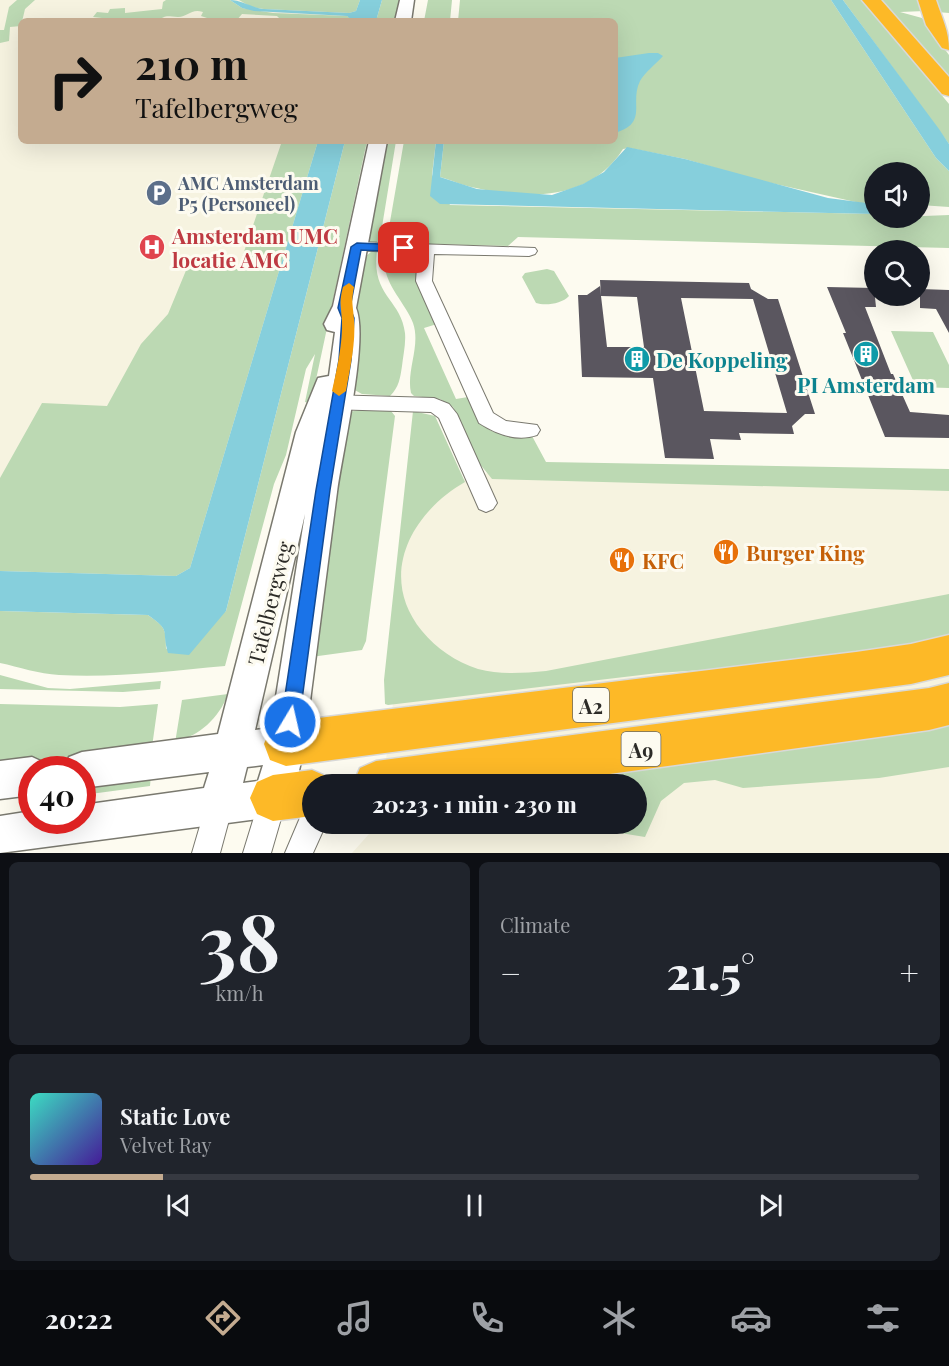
<!DOCTYPE html>
<meta charset="utf-8">
<style>
:root{--surface:#171b24;--page:#20242c;--text:#f1f3f6;--muted:#9ea1a6;--line:#363941;--accent:#c4ab90}
body{margin:0;font-family:"Playfair Display",serif;background:var(--page);color:var(--text);height:100vh;display:flex;flex-direction:column;font-size:22px;white-space:nowrap}
*{box-sizing:border-box;margin:0}
p{font-size:20px;color:var(--muted)}
.icon{flex:none;width:33px;height:33px;fill:none;stroke:currentColor;stroke-width:2;stroke-linecap:round;stroke-linejoin:round}
.map{position:relative;height:853px;overflow:hidden}
.drawer{display:flex;flex-direction:column;gap:9px;padding:9px;background:#0d0f14;flex:1}
.drawer>*{flex:none}
.hud{position:absolute;left:18px;top:18px;width:600px;height:126px;border-radius:9px;box-shadow:0 6px 24px #0002;background:#c4ab90;color:#111;overflow:hidden}
.tools{position:absolute;left:864px;top:162px;display:grid;gap:12px}
.tools a{display:grid;place-items:center;width:66px;height:66px;border-radius:50%;background:var(--surface);box-shadow:0 6px 24px #0002;font-size:30px}
.speed{position:absolute;left:18px;top:756px;display:flex;gap:12px;font-size:30px;font-weight:700;text-align:center}
.speed>*{display:grid;place-content:center;width:78px;height:78px;border-radius:50%;background:var(--surface);box-shadow:0 6px 24px #0002;line-height:1}
.speed .limit{border:9px solid #d22;background:#fff;color:#111}
.pin{position:absolute;display:grid;place-items:center;width:51px;height:51px;color:#fff;margin:-26px;border-radius:12px;box-shadow:0 3px 9px #0006}
.me{position:absolute;width:66px;margin:-33px;rotate:9deg;stroke-linejoin:round;filter:drop-shadow(0 0 4px #0008)}
.turn{display:flex;align-items:center;gap:21px;height:126px;padding:0 18px;font-size:27px}
.turn .icon{width:78px;height:78px;stroke-width:2.5}
.turn b{display:block;font-size:42px;line-height:51px}
.big{font-size:45px;font-weight:800;line-height:1.1}
.drawer .tile{flex:1;display:flex;flex-direction:column;justify-content:center;gap:9px;min-width:0;padding:0 21px;border-radius:9px;background:var(--page)}
.drawer .dial{align-items:center;gap:0}
.dial b{font-size:78px;line-height:1}
.song{display:flex;align-items:center;gap:18px}
.cover{width:72px;height:72px;border-radius:9px;background:linear-gradient(135deg,hsl(170 70% 55%),hsl(260 70% 35%))}
.played{height:6px;border-radius:3px;background:linear-gradient(90deg,var(--accent) 15%,var(--line) 15%)}
.keys{display:flex;justify-content:space-around;direction:ltr}
.heat{display:flex;justify-content:space-between;align-items:center;font-size:33px;direction:ltr}
.drawer .tiles{flex:1;display:grid;gap:9px;grid-template-columns:1fr 1fr}
.tile:last-child{grid-column:span 2}
.trip{position:absolute;left:302px;top:774px;width:345px;height:60px;border-radius:30px;background:var(--surface);box-shadow:0 6px 24px #0002;font-weight:800;line-height:60px;text-align:center}
.tabs{display:flex;height:96px;justify-content:space-around;align-items:center;background:#090b0e;color:var(--muted)}
.tabs .icon{width:42px;height:42px}
.tabs .selected{color:var(--accent)}
.tabs b{font-size:27px;color:var(--text)}
.map>svg:first-child{display:block}
.built{fill:#f6f3e0}
.green{fill:#bcd9b3}
.water{fill:#86cfdc}
.building{fill:#5a565f;fill-rule:evenodd}
.lines{fill:none;stroke-linecap:round;stroke-linejoin:round}
.street-casing{stroke:#7a796f;stroke-width:2}
.secondary-casing{stroke:#7a796f;stroke-width:3}
.highway-casing{stroke:#d9d9d8;stroke-width:3}
.street{fill:#fff;fill-rule:evenodd}
.secondary{fill:#fff;fill-rule:evenodd}
.highway{fill:#fdb927;fill-rule:evenodd}
.route{fill:#1a73e8;stroke:#114b97;stroke-width:1.5}
.slow{fill:#f59e0b}
.labels{text-anchor:middle;dominant-baseline:central;stroke-width:6;stroke-linejoin:round;paint-order:stroke}
.far-service-label{font-size:18px;font-weight:bold;fill:#4e5e75;stroke:#fdfbf0;text-anchor:start}
.shield{fill:#fdfbf0;stroke:#6b6963;stroke-width:1.5}
.shield-label{font-size:20px;font-weight:bold;fill:#2c2b27}
.health-label{font-size:21px;font-weight:bold;fill:#be3a42;stroke:#fdfbf0;text-anchor:start}
.culture-label{font-size:21px;font-weight:bold;fill:#0d838f;stroke:#fdfbf0;text-anchor:start}
.food-label{font-size:21px;font-weight:bold;fill:#c56008;stroke:#fdfbf0;text-anchor:start}
.street-label{font-size:21px;fill:#2c2b27;stroke:#fdfbf0}
</style>
<div class="map">
<svg width="949" height="853" viewBox="0 0 949 853">
<rect width="100%" height="100%" fill="#fdfbf0"/>
<path class="built" d="M0 0H371L366 21H21V141H334L215 584 0 603Z
M492 472 949 483V853H352L378 824H636V784H383L394 695 404 518 456 481Z"/>
<path class="green" d="M17 0H35L25 9 21 26 10 27 9 41 0 43V30H4L9 7Z
M166 0H230L242 8 273 13 347 16 354 20 277 21 279 18 277 16 242 14 236 21H205L207 18 201 16 203 12C191 8 188 17 178 17 169 17 165 14 159 21H129L93 17 97 12 108 13 110 9 125 8V13L162 9 163 2Z
M239 0H360L356 11 349 13 264 9 251 7Z
M382 0H400L395 21H376Z
M428 0H452L450 21H424Z
M460 0H831L936 158 949 171V207L920 205V172H874V204L860 203 753 179 685 159 629 148 623 149C591 200 530 200 476 188 463 186 452 180 440 177L444 141H615V21H458Z
M843 0H863L949 104V144Z
M879 0H949V13L925 11 900 12 922 18 949 55V81Z
M271 141H318L190 568 176 576 0 571V478L42 403 107 406 141 344 168 314 187 268 238 269 281 144 270 143Z
M345 141H367L311 403 305 402 315 354 306 369 286 455 274 484 225 666C170 671 115 678 59 675 39 674 19 667 0 663V611L148 615C165 627 166 628 166 649L226 611Z
M387 141H396L381 233 378 241 375 243 370 242 369 237Z
M404 141H436L432 175 450 205 874 214V218L949 215V248L518 237 508 246 389 243 387 239Z
M372 251H377C371 296 401 299 405 333 406 344 403 356 402 366 400 379 399 387 390 396L362 394 349 387 354 319 365 257Z
M388 251 410 253 418 256 437 324 424 328 456 399 468 397C484 436 491 434 532 436L546 462 949 469V491L492 479 479 463 453 407 440 399 414 396 411 393C406 370 421 346 413 323 405 301 375 276 388 251Z
M547 269 554 271 569 296C562 304 545 306 536 303L522 277 525 273Z
M891 331 933 332 949 365V388L916 387Z
M358 410 391 411 395 416 366 641 362 650 311 657 309 650 350 412Z
M413 411 435 416 465 482C411 513 377 576 422 631 436 648 456 662 478 669 500 675 523 673 546 671L949 594V643L835 661 658 673 388 705 385 704 384 680Z
M0 675 48 688 70 689 161 681 160 689 123 692 0 689Z
M228 694C218 720 200 734 175 743L182 700Z
M0 704 120 707 158 704 152 747 0 767Z
M949 723V767L879 778 743 788 715 780 684 783 661 801 645 837 571 825 428 824H636V784H500Z
M151 775 150 786 83 795 82 783Z"/>
<path class="water" d="M230 0C242 0 252 8 264 9L349 13 356 11 360 0H382L376 21H353L347 16 254 11 242 8Z
M831 0H843L939 129 949 144V171L936 158Z
M649 53H658L663 56C656 64 645 72 640 81 629 103 649 123 615 133V58Z
M318 141H345L226 611 189 655 168 653C161 629 172 632 148 615L0 611V571L176 576 190 568Z
M436 141H444L440 177 477 189 552 195 583 184 604 172 627 147 685 159 828 198 874 204V214L440 204 430 196Z"/>
<path class="building" d="M600 280 749 283 751 289 768 299H778L815 414H805L792 426 794 434 739 433 741 440 710 439 714 459 665 458 653 378 582 377 578 295H587L600 286 601 296ZM601 296 637 297 644 347H607ZM681 298 753 299 787 413 704 411Z
M827 287 874 288 876 307H865L891 374H893L910 412 949 415V438L885 437 843 333H846Z
M920 289 949 290V333L936 309 920 308Z"/>
<g class="lines">
<g class="street-casing">
<path id="street" d="M357 242 535 248 537 251 535 254 529 256 434 254 432 281 493 413 506 421 537 425 540 430 537 435C517 442 496 434 479 423L416 281 418 253 351 250 349 247 351 244Z
M328 395 434 398 449 404 457 414 497 503 493 509 486 512 479 509 439 418 431 412 328 409 321 407 319 402 321 397Z
M273 784 283 788 287 798 271 853H243L263 788Z
M219 791 229 795 233 805 220 853H192L209 795Z
M312 809V824H326L313 853H285L302 813Z"/>
</g>
<g class="secondary-casing">
<path id="secondary" d="M400 0H414L411 21H395Z
M369 141H387L356 308C369 339 342 453 337 492 329 554 321 616 313 678 307 722 304 770 286 811L273 817 0 853V816L32 811V820H82V805L204 788 209 772 82 788V770H64L69 757 82 752 218 734 296 432 318 378 329 376 335 332 327 330 324 324 333 306ZM305 514 271 728 255 730ZM263 765 258 781 243 783 247 767Z
M32 757 45 763 48 770H32V795L0 799V761Z"/>
</g>
<g class="highway-casing">
<path id="highway" d="M862 0H881L949 77V96L942 94Z
M918 0H936C942 18 949 31 949 50L942 48 926 25Z
M949 635V675L911 684 286 766 270 760 264 744 270 728 286 722 856 652 911 644Z
M949 683V725L929 730 537 784H353L360 768 376 761 929 688Z
M312 770 328 777 331 784H312V816L273 821 257 814 250 798 257 782 273 775Z"/>
</g>
<use href="#street" class="street"/>
<use href="#secondary" class="secondary"/>
<use href="#highway" class="highway"/>
</g>
<path class="route" d="M357 243 404 245 409 248 404 252 361 250 350 308 354 318 351 360 330 490 299 722 296 729 290 731 283 729 281 722 316 490 339 360 342 318 338 308 351 247Z"/>
<path class="slow" d="M349 283 354 287C351 303 353 304 354 319 356 343 350 368 346 391L339 396 332 391C337 368 343 343 342 320 341 304 339 303 343 287Z"/>
<defs>
<g id="parking-disc" transform="scale(1.35)"><circle r="9.5" fill="#5c6f8a" stroke="#fdfbf0"/><path d="M-3.5-5.5H1a3.5 3.5 0 0 1 0 7H-1V5.5H-3.5ZM-1-3.4V-.6H.8a1.4 1.4 0 0 0 0-2.8Z" fill="#fff"/></g>
<g id="hospital-disc" transform="scale(1.35)"><circle r="9.5" fill="#e0444e" stroke="#fdfbf0"/><path d="M-5-5h3v3.5h4V-5h3V5h-3V1.5h-4V5h-3Z" fill="#fff"/></g>
<g id="building-disc" transform="scale(1.35)"><circle r="9.5" fill="#0f9aa8" stroke="#fdfbf0"/><path d="M-4-6H4V6H1V3H-1V6H-4ZM-2.5-4.3h1.7v1.8h-1.7ZM.8-4.3h1.7v1.8H.8ZM-2.5-1h1.7V.8h-1.7ZM.8-1h1.7V.8H.8Z" fill="#fff"/></g>
<g id="restaurant-disc" transform="scale(1.35)"><circle r="9.5" fill="#e8710a" stroke="#fdfbf0"/><path d="M-5-6h1v4h1v-4h1v4h1v-4h1v5L-1.5 .5V6h-2V.5L-5-1ZM5-6V6H3V1.5H1.5Q1.5-4 5-6Z" fill="#fff"/></g>
</defs>
<g fill-rule="evenodd">
<use href="#parking-disc" x="159" y="193"/>
<use href="#hospital-disc" x="152" y="247"/>
<use href="#building-disc" x="866" y="354"/>
<use href="#building-disc" x="637" y="359"/>
<use href="#restaurant-disc" x="726" y="552"/>
<use href="#restaurant-disc" x="622" y="560"/>
</g>
<g class="labels">
<g class="far-service-label">
<text x="178" y="183">AMC Amsterdam<tspan x="178" dy="21">P5 (Personeel)</tspan></text>
</g>
<g class="shield">
<rect x="573" y="688" width="36" height="34" rx="4.5"/>
<rect x="621.5" y="732" width="39" height="34" rx="4.5"/>
</g>
<g class="shield-label">
<text x="591" y="705">A2</text>
<text x="641" y="749">A9</text>
</g>
<g class="health-label">
<text x="172" y="235">Amsterdam UMC<tspan x="172" dy="24">locatie AMC</tspan></text>
</g>
<g class="culture-label">
<text x="656" y="359">De Koppeling</text>
<text x="866" y="384" text-anchor="middle">PI Amsterdam</text>
</g>
<g class="food-label">
<text x="746" y="552">Burger King</text>
<text x="642" y="560">KFC</text>
</g>
<g class="street-label">
<text transform="translate(269 603) rotate(-76)">Tafelbergweg</text>
</g>
</g>
</svg>
<div class="tools">
<a><svg class="icon" aria-label="sound" viewBox="0 0 24 24"><path d="M4 9h4l5-4v14l-5-4H4zM17 9q2 3 0 6"/></svg></a>
<a><svg class="icon" aria-label="search" viewBox="0 0 24 24"><circle cx="10" cy="10" r="6"/><path d="M15 15l6 6"/></svg></a>
</div>
<div class="speed"><div class="limit">40</div></div>
<div class="pin" style="left:404px;top:248px;background:#d93025"><svg class="icon" aria-label="arrive" viewBox="0 0 24 24"><path d="M6 21V4h12l-3 4 3 4H6"/></svg></div>
<svg class="me" style="left:290px;top:722px" viewBox="-20 -20 40 40"><circle r="17" fill="#1a73e8" stroke="#fff" stroke-width="3"/><path d="M0-11L8 9 0 5-8 9z" fill="#fff"/></svg>
<div class="trip">20:23 · 1 min · 230 m</div>
<div class="hud">
<div class="turn"><svg class="icon" aria-label="right" viewBox="0 0 24 24"><path d="M7 20v-9h11M14 6l5 5-5 5"/></svg><div><b>210 m</b>Tafelbergweg</div></div>
</div>
</div>
<section class="drawer">
<div class="tiles">
<div class="tile dial"><b>38</b><p>km/h</p></div>
<div class="tile"><p>Climate</p>
<div class="heat"><a>−</a><b class="big">21.5°</b><a>+</a></div>
</div>
<div class="tile">
<div class="song"><i class="cover"></i><div><b>Static Love</b><p>Velvet Ray</p></div></div>
<div class="played"></div>
<div class="keys"><svg class="icon" aria-label="previous" viewBox="0 0 24 24"><path d="M18 5L8 12l10 7zM5 5v14"/></svg><svg class="icon" aria-label="pause" viewBox="0 0 24 24"><path d="M8 5v14M16 5v14"/></svg><svg class="icon" aria-label="next" viewBox="0 0 24 24"><path d="M6 5l10 7-10 7zM19 5v14"/></svg></div>
</div>
</div>
</section>
<nav class="tabs">
<b>20:22</b>
<svg class="icon selected" aria-label="directions" viewBox="0 0 24 24"><path d="M12 3l9 9-9 9-9-9zM9 14v-3h6M13 9l2 2-2 2"/></svg>
<svg class="icon" aria-label="music" viewBox="0 0 24 24"><path d="M9 18V5l10-2v13"/><circle cx="6" cy="18" r="3"/><circle cx="16" cy="16" r="3"/></svg>
<svg class="icon" aria-label="phone" viewBox="0 0 24 24"><path d="M5 4h4l2 5-3 2q2 4 5 5l2-3 5 2v4C11 20 4 13 5 4z"/></svg>
<svg class="icon" aria-label="climate" viewBox="0 0 24 24"><path d="M12 3v18M4 7l16 10M4 17L20 7"/></svg>
<svg class="icon" aria-label="car" viewBox="0 0 24 24"><path d="M5 17H2v-5l4-1 3-4h7l3 4 3 1v5h-3M9 17h6M6 11h13"/><circle cx="7" cy="17" r="2"/><circle cx="17" cy="17" r="2"/></svg>
<svg class="icon" aria-label="filters" viewBox="0 0 24 24"><path d="M4 7h16M4 17h16"/><circle cx="9" cy="7" r="2"/><circle cx="15" cy="17" r="2"/></svg>
</nav>
